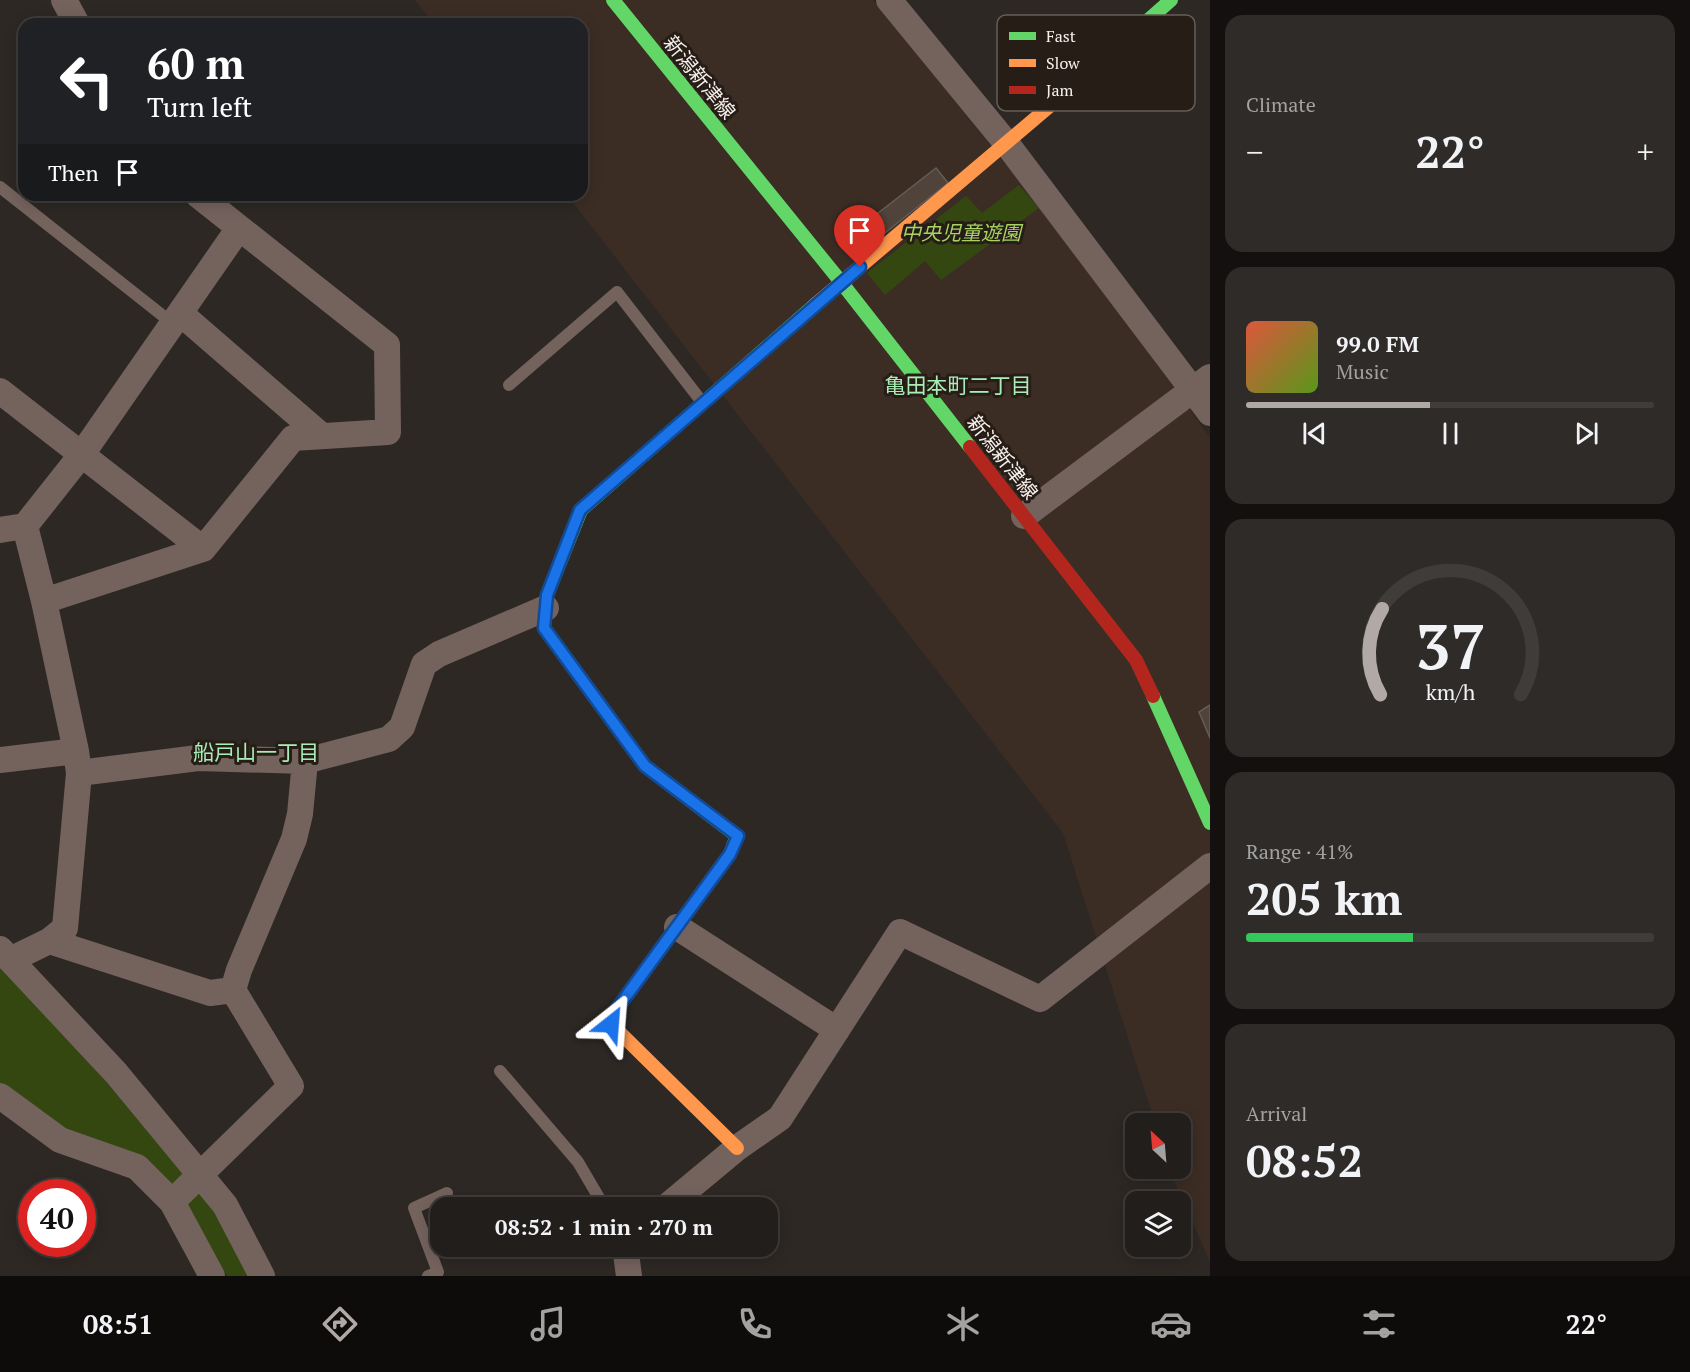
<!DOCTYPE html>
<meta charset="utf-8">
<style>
:root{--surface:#221e1b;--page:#2e2b28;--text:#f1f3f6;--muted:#a2a2a3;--line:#3f3c3a;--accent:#b0a9a5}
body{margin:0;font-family:"PT Serif","Noto Sans JP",serif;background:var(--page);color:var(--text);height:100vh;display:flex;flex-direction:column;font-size:22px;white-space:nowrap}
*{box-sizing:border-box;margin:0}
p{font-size:20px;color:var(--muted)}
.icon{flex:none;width:33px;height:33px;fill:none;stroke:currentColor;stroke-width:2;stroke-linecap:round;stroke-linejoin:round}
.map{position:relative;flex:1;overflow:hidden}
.drawer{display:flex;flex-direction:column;gap:15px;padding:15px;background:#13100f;width:480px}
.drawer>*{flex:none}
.banner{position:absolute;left:18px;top:18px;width:570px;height:183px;border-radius:18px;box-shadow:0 3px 15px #0003,0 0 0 2px var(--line);background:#202124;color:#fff;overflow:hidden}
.needle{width:39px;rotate:334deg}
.buttons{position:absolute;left:1125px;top:1113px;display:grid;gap:12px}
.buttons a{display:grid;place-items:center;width:66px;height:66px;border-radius:12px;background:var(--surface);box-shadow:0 3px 15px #0003,0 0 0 2px var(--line);font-size:30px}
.speed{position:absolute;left:18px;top:1179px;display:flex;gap:12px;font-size:30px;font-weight:700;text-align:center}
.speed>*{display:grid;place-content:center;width:78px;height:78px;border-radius:50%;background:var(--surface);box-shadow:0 3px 15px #0003,0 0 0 2px var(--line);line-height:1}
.speed .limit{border:9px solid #d22;background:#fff;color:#111}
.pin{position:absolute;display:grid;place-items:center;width:51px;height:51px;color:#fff;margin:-62px -26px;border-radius:50% 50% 50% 0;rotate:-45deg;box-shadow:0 0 6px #0007}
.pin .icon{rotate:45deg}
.me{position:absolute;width:66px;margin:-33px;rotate:28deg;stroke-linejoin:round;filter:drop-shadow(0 0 4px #0008)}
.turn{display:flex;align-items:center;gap:21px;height:126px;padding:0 30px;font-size:27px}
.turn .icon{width:78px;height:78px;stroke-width:2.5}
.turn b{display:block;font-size:42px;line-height:51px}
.then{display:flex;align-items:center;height:57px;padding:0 30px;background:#0003;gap:12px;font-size:22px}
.big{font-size:45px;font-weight:800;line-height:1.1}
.drawer .card{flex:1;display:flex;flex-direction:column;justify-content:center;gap:9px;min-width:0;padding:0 21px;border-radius:18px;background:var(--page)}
.drawer .dial{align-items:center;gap:0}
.dial svg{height:156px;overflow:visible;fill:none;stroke:var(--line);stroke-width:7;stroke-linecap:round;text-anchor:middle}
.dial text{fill:var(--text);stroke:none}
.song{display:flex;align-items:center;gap:18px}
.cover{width:72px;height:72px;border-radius:9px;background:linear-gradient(135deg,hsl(10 70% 55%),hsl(90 70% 35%))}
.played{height:6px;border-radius:3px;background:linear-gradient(90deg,var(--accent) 45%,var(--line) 45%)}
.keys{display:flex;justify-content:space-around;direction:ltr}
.heat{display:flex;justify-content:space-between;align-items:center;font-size:33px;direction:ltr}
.charge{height:9px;border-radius:4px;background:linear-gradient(90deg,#34c759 41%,var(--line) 0)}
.trip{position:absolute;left:430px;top:1197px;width:348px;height:60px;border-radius:18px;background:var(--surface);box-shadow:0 3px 15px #0003,0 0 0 2px var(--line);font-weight:800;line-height:60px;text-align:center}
.dock{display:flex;height:96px;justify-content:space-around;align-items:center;background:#0e0c0b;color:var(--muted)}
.dock .icon{width:42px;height:42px}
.dock .selected{color:var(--accent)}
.dock b{font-size:27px;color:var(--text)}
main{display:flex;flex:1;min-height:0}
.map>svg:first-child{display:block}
.built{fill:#3c2d24}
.green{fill:#354711}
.building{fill:#504339;stroke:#625d5a;stroke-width:1.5}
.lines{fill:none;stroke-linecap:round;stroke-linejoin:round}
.lane{stroke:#74625d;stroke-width:12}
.street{stroke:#74625d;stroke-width:26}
.fast{stroke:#63d668;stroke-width:14}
.slow{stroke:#ff974d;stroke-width:14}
.jam{stroke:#b3261e;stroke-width:14}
.route-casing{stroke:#114b97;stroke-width:15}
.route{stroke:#1a73e8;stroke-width:10}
.labels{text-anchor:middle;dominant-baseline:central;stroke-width:6;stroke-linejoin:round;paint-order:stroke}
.street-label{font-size:20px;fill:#f6efea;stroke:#271d17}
.park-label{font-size:20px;font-style:italic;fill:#a6d362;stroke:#271d17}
.neighbourhood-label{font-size:21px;fill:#a9ecb5;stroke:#271d17}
.key{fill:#271d17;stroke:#655c56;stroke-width:1.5}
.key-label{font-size:16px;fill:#f6efea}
</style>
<main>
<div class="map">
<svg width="1210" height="1276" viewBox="0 0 1210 1276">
<rect width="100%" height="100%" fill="#2d2824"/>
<path class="built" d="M415 0H873L1071 245 1210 438V1262L1169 1169 1180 1168V1124L1155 1123 1063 833 567 195H582V24H434Z"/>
<path class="green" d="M1019 185 1039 208 941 280 925 261 885 295 867 273 966 196 982 213Z
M0 965 5 968 109 1085 215 1212 249 1276H227L181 1194 60 1132 0 1083Z"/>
<path class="building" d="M936 168 948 183 857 255 845 239Z
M1210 705V738L1199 712Z"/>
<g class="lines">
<path class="lane" d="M0 187 172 323
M509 385 617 292 702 402
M500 1071 578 1162 605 1208
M428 1276 438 1272 414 1208 447 1193"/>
<path class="street" d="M64 0 77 24
M889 0 1007 144 1210 413
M180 313 322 436
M0 391 203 549
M1024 516 1210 377
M25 526 44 601 203 549 293 438 388 432 387 345 198 195
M0 530 25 526 82 454 239 228
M44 601 76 751 79 773 65 928 49 941
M0 760 76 751
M79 773 198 758 305 761 389 739 402 727 424 664 439 654 546 608
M677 927 837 1030
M0 949 116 1073 225 1205 262 1276
M10 960 49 941 210 993 233 990 291 1086 172 1202
M233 990 239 970 294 839 300 814 305 761
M0 1096 60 1140 137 1167 172 1202 212 1276
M665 1208 737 1148 780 1118 900 932 1040 999 1210 866
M625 1246 629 1276"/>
<path class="fast" d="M613 0 841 282 970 447
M1071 88 1171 0
M1153 696 1210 823
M711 880 730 854 737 836 645 766 544 628 547 595 581 510 817 303"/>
<path class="slow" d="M817 303 1071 88
M711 880 616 1010 611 1024 737 1148"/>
<path class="jam" d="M970 447 1136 660 1153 696"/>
</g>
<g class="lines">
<g class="route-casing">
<path id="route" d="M611 1024 616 1010 730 854 738 836 645 766 544 628 547 595 580 510 860 267"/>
</g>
<use href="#route" class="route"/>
</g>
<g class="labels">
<g class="street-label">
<text transform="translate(700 77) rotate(51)">新潟新津線</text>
<text transform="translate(1003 457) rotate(52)">新潟新津線</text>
</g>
<g class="park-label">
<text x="961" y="232">中央児童遊園</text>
</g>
<g class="neighbourhood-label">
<text x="958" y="385">亀田本町二丁目</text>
<text x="256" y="752">船戸山一丁目</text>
</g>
</g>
<rect x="997" y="15" width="198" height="96" rx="9" class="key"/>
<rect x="1009" y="32" width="27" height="8" fill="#63d668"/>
<rect x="1009" y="59" width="27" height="8" fill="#ff974d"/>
<rect x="1009" y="86" width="27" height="8" fill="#b3261e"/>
<g class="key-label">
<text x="1046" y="42">Fast</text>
<text x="1046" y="69">Slow</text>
<text x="1046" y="96">Jam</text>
</g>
</svg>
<div class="buttons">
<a><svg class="needle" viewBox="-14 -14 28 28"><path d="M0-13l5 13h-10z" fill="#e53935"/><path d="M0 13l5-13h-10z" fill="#a2a2a3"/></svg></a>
<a><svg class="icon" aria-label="layers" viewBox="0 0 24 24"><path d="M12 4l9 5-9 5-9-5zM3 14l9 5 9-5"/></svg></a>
</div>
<div class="speed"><div class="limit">40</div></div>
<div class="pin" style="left:860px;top:267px;background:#d93025"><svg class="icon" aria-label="arrive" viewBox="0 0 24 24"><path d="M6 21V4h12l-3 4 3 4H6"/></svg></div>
<svg class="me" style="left:611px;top:1024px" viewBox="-20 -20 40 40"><path d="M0-17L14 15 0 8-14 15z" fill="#1a73e8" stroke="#fff" stroke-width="4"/></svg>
<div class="trip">08:52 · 1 min · 270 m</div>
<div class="banner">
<div class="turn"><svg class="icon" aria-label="left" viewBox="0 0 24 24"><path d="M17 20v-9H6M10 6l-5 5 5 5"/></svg><div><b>60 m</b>Turn left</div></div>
<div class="then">Then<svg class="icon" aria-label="arrive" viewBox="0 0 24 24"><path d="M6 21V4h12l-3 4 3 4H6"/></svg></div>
</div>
</div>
<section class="drawer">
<div class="card"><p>Climate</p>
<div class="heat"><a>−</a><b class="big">22°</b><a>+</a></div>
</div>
<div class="card">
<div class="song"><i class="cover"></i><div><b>99.0 FM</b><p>Music</p></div></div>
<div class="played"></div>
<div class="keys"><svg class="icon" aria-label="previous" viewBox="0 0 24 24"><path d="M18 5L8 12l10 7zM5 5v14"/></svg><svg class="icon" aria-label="pause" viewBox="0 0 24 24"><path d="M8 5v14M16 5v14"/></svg><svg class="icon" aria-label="next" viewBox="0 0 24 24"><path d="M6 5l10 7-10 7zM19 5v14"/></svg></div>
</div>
<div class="card dial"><svg viewBox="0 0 100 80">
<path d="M14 69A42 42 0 1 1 86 69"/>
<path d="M14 69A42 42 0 0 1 15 25" stroke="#b0a9a5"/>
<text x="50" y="56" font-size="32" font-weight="700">37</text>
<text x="50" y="72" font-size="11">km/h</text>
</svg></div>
<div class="card"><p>Range · 41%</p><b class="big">205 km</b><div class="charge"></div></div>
<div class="card"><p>Arrival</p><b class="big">08:52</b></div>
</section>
</main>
<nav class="dock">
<b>08:51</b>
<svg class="icon selected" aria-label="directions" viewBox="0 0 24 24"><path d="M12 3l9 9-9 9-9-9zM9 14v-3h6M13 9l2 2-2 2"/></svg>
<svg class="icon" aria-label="music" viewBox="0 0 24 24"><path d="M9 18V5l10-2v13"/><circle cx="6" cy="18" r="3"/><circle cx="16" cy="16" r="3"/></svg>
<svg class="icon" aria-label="phone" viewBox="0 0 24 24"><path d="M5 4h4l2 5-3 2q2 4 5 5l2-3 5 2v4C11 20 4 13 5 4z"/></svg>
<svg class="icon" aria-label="climate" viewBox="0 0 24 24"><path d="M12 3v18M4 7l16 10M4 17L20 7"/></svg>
<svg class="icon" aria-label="car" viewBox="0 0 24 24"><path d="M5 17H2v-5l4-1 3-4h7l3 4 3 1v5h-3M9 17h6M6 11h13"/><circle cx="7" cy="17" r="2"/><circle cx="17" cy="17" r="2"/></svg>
<svg class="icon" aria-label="filters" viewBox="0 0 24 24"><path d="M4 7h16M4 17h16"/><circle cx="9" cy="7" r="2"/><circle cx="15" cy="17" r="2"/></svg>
<b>22°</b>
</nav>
